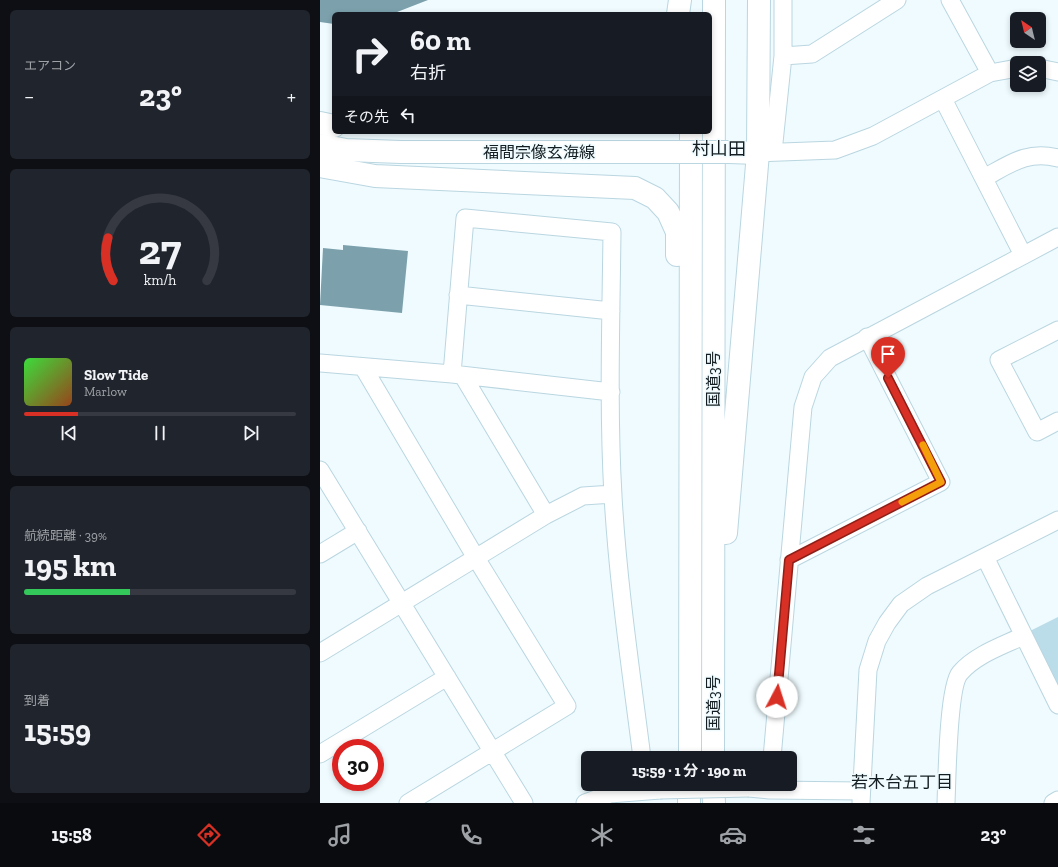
<!DOCTYPE html>
<html lang="ja">
<meta charset="utf-8">
<style>
:root{--surface:#171b24;--page:#20242c;--text:#f1f3f6;--muted:#9ea1a6;--line:#363941;--accent:#d93025}
body{margin:0;font-family:"Zilla Slab","Noto Sans JP",serif;background:var(--page);color:var(--text);height:100vh;display:flex;flex-direction:column;font-size:15px;white-space:nowrap}
*{box-sizing:border-box;margin:0}
p{font-size:13px;color:var(--muted)}
.icon{flex:none;width:22px;height:22px;fill:none;stroke:currentColor;stroke-width:2;stroke-linecap:round;stroke-linejoin:round}
.map{position:relative;flex:1;overflow:hidden}
.drawer{display:flex;flex-direction:column;gap:10px;padding:10px;background:#0d0f14;width:320px}
.drawer>*{flex:none}
.guide{position:absolute;left:12px;top:12px;width:380px;height:122px;border-radius:6px;box-shadow:0 2px 6px #0003;background:#171b24;color:var(--text);overflow:hidden}
.needle{width:26px;rotate:325deg}
.fabs{position:absolute;left:690px;top:12px;display:grid;gap:8px}
.fabs a{display:grid;place-items:center;width:36px;height:36px;border-radius:6px;background:var(--surface);box-shadow:0 2px 6px #0003;font-size:20px}
.speed{position:absolute;left:12px;top:739px;display:flex;gap:8px;font-size:20px;font-weight:700;text-align:center}
.speed>*{display:grid;place-content:center;width:52px;height:52px;border-radius:50%;background:var(--surface);box-shadow:0 2px 6px #0003;line-height:1}
.speed .limit{border:6px solid #d22;background:#fff;color:#111}
.pin{position:absolute;display:grid;place-items:center;width:34px;height:34px;color:#fff;margin:-41px -17px;border-radius:50% 50% 50% 0;rotate:-45deg;box-shadow:0 0 4px #0007}
.pin .icon{rotate:45deg}
.me{position:absolute;width:44px;margin:-22px;rotate:5deg;stroke-linejoin:round;filter:drop-shadow(0 0 3px #0008)}
.turn{display:flex;align-items:center;gap:14px;height:84px;padding:0 12px;font-size:18px}
.turn .icon{width:52px;height:52px;stroke-width:2.5}
.turn b{display:block;font-size:28px;line-height:34px}
.then{display:flex;align-items:center;height:38px;padding:0 12px;background:#0003;gap:8px;font-size:15px}
.big{font-size:30px;font-weight:700;line-height:1.1}
.drawer .tile{flex:1;display:flex;flex-direction:column;justify-content:center;gap:6px;min-width:0;padding:0 14px;border-radius:6px;background:var(--page)}
.drawer .dial{align-items:center;gap:0}
.dial svg{height:104px;overflow:visible;fill:none;stroke:var(--line);stroke-width:7;stroke-linecap:round;text-anchor:middle}
.dial text{fill:var(--text);stroke:none}
.song{display:flex;align-items:center;gap:12px}
.cover{width:48px;height:48px;border-radius:6px;background:linear-gradient(135deg,hsl(120 70% 55%),hsl(20 70% 35%))}
.played{height:4px;border-radius:2px;background:linear-gradient(90deg,var(--accent) 20%,var(--line) 20%)}
.keys{display:flex;justify-content:space-around;direction:ltr}
.heat{display:flex;justify-content:space-between;align-items:center;font-size:22px;direction:ltr}
.charge{height:6px;border-radius:3px;background:linear-gradient(90deg,#34c759 39%,var(--line) 0)}
.trip{position:absolute;left:261px;top:751px;width:216px;height:40px;border-radius:6px;background:var(--surface);box-shadow:0 2px 6px #0003;font-weight:700;line-height:40px;text-align:center}
.tabs{display:flex;height:64px;justify-content:space-around;align-items:center;background:#090b0e;color:var(--muted)}
.tabs .icon{width:28px;height:28px}
.tabs .selected{color:var(--accent)}
.tabs b{font-size:18px;color:var(--text)}
main{display:flex;flex:1;min-height:0}
.map>svg:first-child{display:block}
.green{fill:#badde9}
.water{fill:#7ca1ad}
.lines{fill:none;stroke-linecap:round;stroke-linejoin:round}
.minor-casing{stroke:#bad6e0;stroke-width:19}
.major-casing{stroke:#bad6e0;stroke-width:24}
.highway-casing{stroke:#bad6e0;stroke-width:24}
.minor{stroke:#fff;stroke-width:17}
.major{stroke:#fff;stroke-width:22}
.highway{stroke:#fff;stroke-width:22}
.minor-bridge-casing{stroke:#bad6e0;stroke-width:19;stroke-linecap:butt}
.major-bridge-casing{stroke:#bad6e0;stroke-width:24;stroke-linecap:butt}
.minor-bridge{stroke:#fff;stroke-width:17}
.major-bridge{stroke:#fff;stroke-width:22}
.route-casing{stroke:#8d1f18;stroke-width:10}
.route{stroke:#d93025;stroke-width:7}
.slow{stroke:#f59e0b;stroke-width:7}
.labels{text-anchor:middle;dominant-baseline:central;stroke-width:3;stroke-linejoin:round;paint-order:stroke}
.street-label{font-size:16px;fill:#141e22;stroke:#effbff}
.neighbourhood-label{font-size:17px;fill:#141e22;stroke:#effbff}
.quarter-label{font-size:18px;fill:#141e22;stroke:#effbff}
</style>
<main>
<section class="drawer">
<div class="tile"><p>エアコン</p>
<div class="heat"><a>−</a><b class="big">23°</b><a>+</a></div>
</div>
<div class="tile dial"><svg viewBox="0 0 100 80">
<path d="M14 69A42 42 0 1 1 86 69"/>
<path d="M14 69A42 42 0 0 1 10 36" stroke="#d93025"/>
<text x="50" y="56" font-size="32" font-weight="700">27</text>
<text x="50" y="72" font-size="11">km/h</text>
</svg></div>
<div class="tile">
<div class="song"><i class="cover"></i><div><b>Slow Tide</b><p>Marlow</p></div></div>
<div class="played"></div>
<div class="keys"><svg class="icon" aria-label="previous" viewBox="0 0 24 24"><path d="M18 5L8 12l10 7zM5 5v14"/></svg><svg class="icon" aria-label="pause" viewBox="0 0 24 24"><path d="M8 5v14M16 5v14"/></svg><svg class="icon" aria-label="next" viewBox="0 0 24 24"><path d="M6 5l10 7-10 7zM19 5v14"/></svg></div>
</div>
<div class="tile"><p>航続距離 · 39%</p><b class="big">195 km</b><div class="charge"></div></div>
<div class="tile"><p>到着</p><b class="big">15:59</b></div>
</section>
<div class="map">
<svg width="738" height="803" viewBox="0 0 738 803">
<rect width="100%" height="100%" fill="#effbff"/>
<path class="green" d="M738 617V689L708 632Z"/>
<path class="water" d="M0 0H108L72 14H14V24L0 22Z
M23 245 88 251 82 313 0 305 3 248 23 250Z"/>
<g class="lines">
<g class="minor-casing">
<path id="minor" d="M630 0 670 73
M463 56 492 54 577 0
M719 68 738 72
M623 99 703 255
M453 152 463 56V0
M438 153 515 150 553 136 670 73 697 68
M664 178C690 164 707 150 738 158
M138 295 291 311
M738 330 679 360 717 432 738 421
M0 363 132 374 291 392
M43 367 156 558 247 706 88 803
M132 374 145 218 292 232C291 320 288 408 293 496 298 584 311 671 322 758
M143 376 226 515
M0 470 204 803
M0 554 38 531
M665 557 738 705
M469 560 621 482 547 337
M0 653 226 515 263 496 293 494
M0 754 127 677
M452 758 483 407 493 377 510 358 738 237
M429 788 449 790 541 791
M265 803 290 794 340 790
M541 803 548 670 557 641 567 623 581 604 607 586 738 520
M626 803C627 780 628 687 640 673 655 655 682 646 703 636
M733 803 738 800"/>
</g>
<g class="major-casing">
<path id="major" d="M0 145 26 150 81 152H354
M409 152 438 153"/>
</g>
<g class="highway-casing">
<path id="highway" d="M358 14 360 0
M0 123 14 126
M0 166 55 176 315 188 335 198 348 212 357 232V255
M406 533 438 153 439 0
M370 758 371 132
M393 758 394 0
M393 784 394 803
M369 803V784"/>
</g>
<use href="#minor" class="minor"/>
<use href="#major" class="major"/>
<use href="#highway" class="highway"/>
<g class="minor-bridge-casing">
<path id="minor-bridge" d="M340 790 429 788"/>
</g>
<g class="major-bridge-casing">
<path id="major-bridge" d="M354 152H409"/>
</g>
<use href="#minor-bridge" class="minor-bridge"/>
<use href="#major-bridge" class="major-bridge"/>
</g>
<g class="lines">
<g class="route-casing">
<path id="route" d="M457 697 469 560 621 482 568 378"/>
</g>
<use href="#route" class="route"/>
<path class="slow" d="M582 502 621 482 603 445"/>
</g>
<g class="labels">
<g class="street-label">
<text x="219" y="152">福間宗像玄海線</text>
<text transform="translate(393 379) rotate(-90)">国道3号</text>
<text transform="translate(393 703) rotate(-90)">国道3号</text>
</g>
<g class="neighbourhood-label">
<text x="582" y="782">若木台五丁目</text>
</g>
<g class="quarter-label">
<text x="399" y="149">村山田</text>
</g>
</g>
</svg>
<div class="fabs">
<a><svg class="needle" viewBox="-14 -14 28 28"><path d="M0-13l5 13h-10z" fill="#e53935"/><path d="M0 13l5-13h-10z" fill="#9ea1a6"/></svg></a>
<a><svg class="icon" aria-label="layers" viewBox="0 0 24 24"><path d="M12 4l9 5-9 5-9-5zM3 14l9 5 9-5"/></svg></a>
</div>
<div class="speed"><div class="limit">30</div></div>
<div class="pin" style="left:568px;top:378px;background:#d93025"><svg class="icon" aria-label="arrive" viewBox="0 0 24 24"><path d="M6 21V4h12l-3 4 3 4H6"/></svg></div>
<svg class="me" style="left:457px;top:697px" viewBox="-20 -20 40 40"><circle r="19" fill="#fff"/><path d="M0-13L10 11 0 6-10 11z" fill="#d93025"/></svg>
<div class="trip">15:59 · 1 分 · 190 m</div>
<div class="guide">
<div class="turn"><svg class="icon" aria-label="right" viewBox="0 0 24 24"><path d="M7 20v-9h11M14 6l5 5-5 5"/></svg><div><b>60 m</b>右折</div></div>
<div class="then">その先<svg class="icon" aria-label="left" viewBox="0 0 24 24"><path d="M17 20v-9H6M10 6l-5 5 5 5"/></svg></div>
</div>
</div>
</main>
<nav class="tabs">
<b>15:58</b>
<svg class="icon selected" aria-label="directions" viewBox="0 0 24 24"><path d="M12 3l9 9-9 9-9-9zM9 14v-3h6M13 9l2 2-2 2"/></svg>
<svg class="icon" aria-label="music" viewBox="0 0 24 24"><path d="M9 18V5l10-2v13"/><circle cx="6" cy="18" r="3"/><circle cx="16" cy="16" r="3"/></svg>
<svg class="icon" aria-label="phone" viewBox="0 0 24 24"><path d="M5 4h4l2 5-3 2q2 4 5 5l2-3 5 2v4C11 20 4 13 5 4z"/></svg>
<svg class="icon" aria-label="climate" viewBox="0 0 24 24"><path d="M12 3v18M4 7l16 10M4 17L20 7"/></svg>
<svg class="icon" aria-label="car" viewBox="0 0 24 24"><path d="M5 17H2v-5l4-1 3-4h7l3 4 3 1v5h-3M9 17h6M6 11h13"/><circle cx="7" cy="17" r="2"/><circle cx="17" cy="17" r="2"/></svg>
<svg class="icon" aria-label="filters" viewBox="0 0 24 24"><path d="M4 7h16M4 17h16"/><circle cx="9" cy="7" r="2"/><circle cx="15" cy="17" r="2"/></svg>
<b>23°</b>
</nav>
